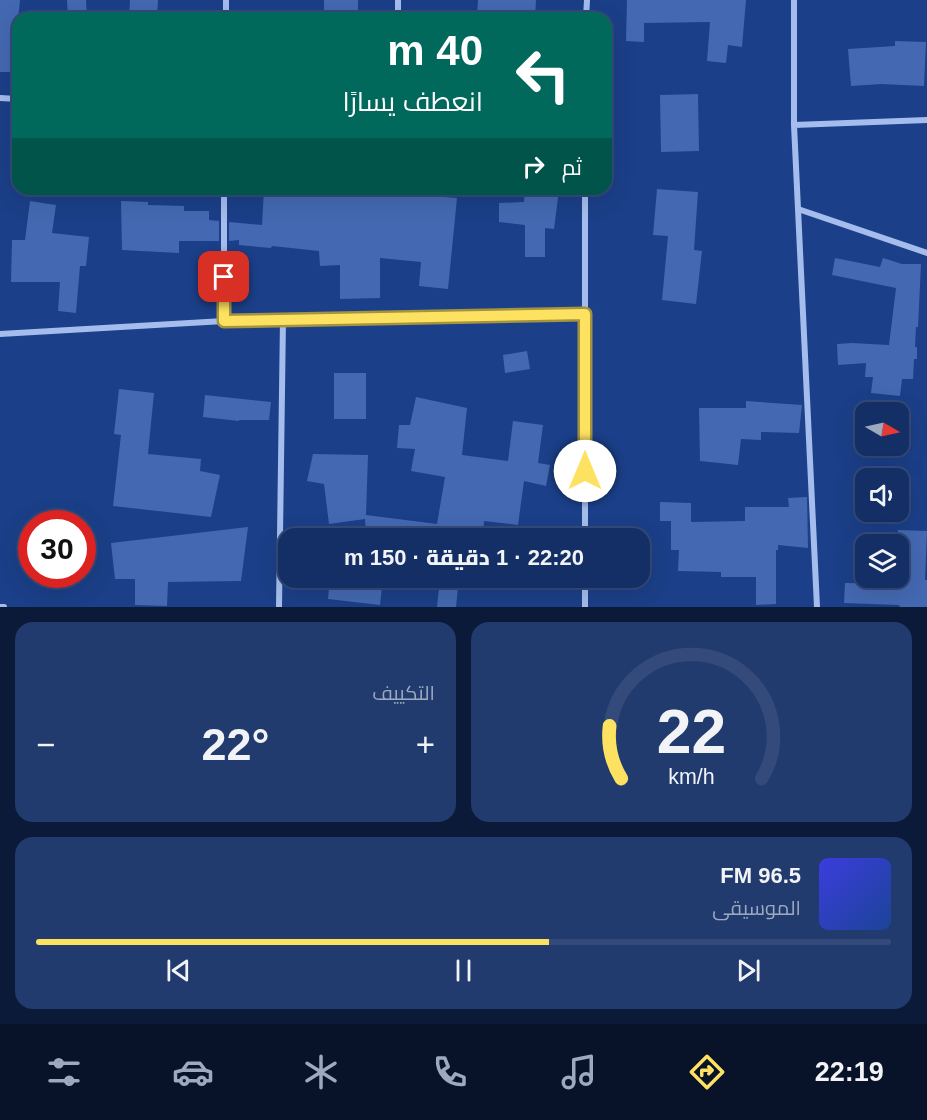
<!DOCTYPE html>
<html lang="ar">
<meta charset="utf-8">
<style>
:root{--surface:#142f66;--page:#213b6f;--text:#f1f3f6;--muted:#9da9bf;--line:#334a7a;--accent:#fde261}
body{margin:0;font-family:Arial,Cairo,sans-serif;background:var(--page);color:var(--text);direction:rtl;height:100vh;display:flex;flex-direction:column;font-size:22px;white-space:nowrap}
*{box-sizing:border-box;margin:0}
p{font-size:20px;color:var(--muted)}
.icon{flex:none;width:33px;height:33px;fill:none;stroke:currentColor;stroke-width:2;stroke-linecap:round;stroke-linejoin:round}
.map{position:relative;height:607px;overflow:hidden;direction:ltr}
.details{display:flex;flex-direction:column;gap:15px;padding:15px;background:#0b1a38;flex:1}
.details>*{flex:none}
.hud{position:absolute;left:12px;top:12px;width:600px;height:183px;border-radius:18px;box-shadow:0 6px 24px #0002,0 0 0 2px var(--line);direction:rtl;background:#00695c;color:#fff;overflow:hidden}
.needle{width:39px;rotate:99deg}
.buttons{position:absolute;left:855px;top:402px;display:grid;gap:12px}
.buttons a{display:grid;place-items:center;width:54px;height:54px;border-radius:12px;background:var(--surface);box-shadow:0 6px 24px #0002,0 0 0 2px var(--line);font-size:30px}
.speed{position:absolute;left:18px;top:510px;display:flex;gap:12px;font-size:30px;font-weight:700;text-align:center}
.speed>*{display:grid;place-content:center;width:78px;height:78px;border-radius:50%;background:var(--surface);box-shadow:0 6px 24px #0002,0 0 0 2px var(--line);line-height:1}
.speed .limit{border:9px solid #d22;background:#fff;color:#111}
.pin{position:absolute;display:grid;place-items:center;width:51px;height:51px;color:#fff;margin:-26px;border-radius:12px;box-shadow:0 3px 9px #0006}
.me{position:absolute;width:66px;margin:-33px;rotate:0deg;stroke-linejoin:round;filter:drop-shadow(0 0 4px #0008)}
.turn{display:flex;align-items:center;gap:21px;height:126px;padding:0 30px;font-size:27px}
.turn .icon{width:78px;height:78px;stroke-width:2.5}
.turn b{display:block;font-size:42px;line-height:51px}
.then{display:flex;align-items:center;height:57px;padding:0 30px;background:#0003;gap:12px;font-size:22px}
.big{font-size:45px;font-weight:800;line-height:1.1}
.details .tile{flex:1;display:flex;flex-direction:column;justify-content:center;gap:9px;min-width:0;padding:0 21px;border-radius:18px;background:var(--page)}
.details .dial{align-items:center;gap:0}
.dial svg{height:156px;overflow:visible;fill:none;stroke:var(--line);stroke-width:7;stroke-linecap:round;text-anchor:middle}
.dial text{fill:var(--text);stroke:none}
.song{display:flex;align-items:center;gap:18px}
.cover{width:72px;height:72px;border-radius:9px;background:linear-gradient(135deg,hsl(240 70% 55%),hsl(220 70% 35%))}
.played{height:6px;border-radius:3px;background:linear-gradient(90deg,var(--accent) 60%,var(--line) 60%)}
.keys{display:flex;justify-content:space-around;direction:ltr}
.heat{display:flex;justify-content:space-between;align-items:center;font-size:33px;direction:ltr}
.details .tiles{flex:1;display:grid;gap:15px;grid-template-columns:1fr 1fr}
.tile:last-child{grid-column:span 2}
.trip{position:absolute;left:278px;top:528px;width:372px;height:60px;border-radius:18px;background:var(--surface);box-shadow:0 6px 24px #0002,0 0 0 2px var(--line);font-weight:800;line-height:60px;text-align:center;direction:rtl}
.menu{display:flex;height:96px;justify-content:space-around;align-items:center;background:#081329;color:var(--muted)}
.menu .icon{width:42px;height:42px}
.menu .current{color:var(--accent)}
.menu b{font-size:27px;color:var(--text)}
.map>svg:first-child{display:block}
.building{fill:#4469b2}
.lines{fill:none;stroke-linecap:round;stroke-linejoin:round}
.minor{stroke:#a4bdec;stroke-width:6}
.route-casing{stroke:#a4933f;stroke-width:15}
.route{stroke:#fde261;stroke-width:10}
</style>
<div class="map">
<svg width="927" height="607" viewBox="0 0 927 607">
<rect width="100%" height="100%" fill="#1b3f88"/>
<path class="building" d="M0 0H20L16 41H18V72H0Z
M67 0H86L87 18H68Z
M130 0H158L157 18H129Z
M324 0H358V18H324Z
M478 0H536L535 18 477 16Z
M627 0H746L742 47 728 45 726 63 707 61 710 22 644 23V42L626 41Z
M895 41 926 42 924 86 881 84 851 86 848 49 895 46Z
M698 94 699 151 661 152 660 95Z
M264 189H384V192L457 198 448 289 419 286 421 262 380 258V298L340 299V265L320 266 319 251 272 246 271 248 239 245V240L229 241V222L262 225Z
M525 189 559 190 554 229 545 228V257H525V225L499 222V203L524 202Z
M657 189 698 192 694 250 702 251 696 304 662 300 668 236 653 235Z
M30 201 56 205 52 233 89 237 86 266H80L76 313 58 311 60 282H11L12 240H25Z
M121 201 148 202V205L184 206V211H209V220L219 221V241H179V253L122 250Z
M835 258 880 267 883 258 902 264H921L918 327H916L915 347H917V359H914L913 379H902L900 396 871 393 873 377H865L866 363 838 365 837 344 852 343 889 345 896 288 832 275Z
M527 351 530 369 505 373 503 355Z
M334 373H366V419H334Z
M119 389 154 393 148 454 201 459 200 471 220 475 211 517 113 506 121 435 114 434Z
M205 395 271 402 269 420H239V421L203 417Z
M416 397 467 408 462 455 508 461 513 421 543 425 538 463 550 465 546 486 524 481 518 525 484 521 483 538 452 534V538H366L365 519 329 524 324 484 307 481 313 454 368 455 366 515 437 524 445 477 411 471 415 449 397 448 399 425H410Z
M746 401 802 405 799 433 761 432V440L741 439 738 465 700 461 699 408H746Z
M807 497 808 548 778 545V550H776V604L756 605V577H721V572L678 571 679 550H671V521H660V502L691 503V522L745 521V507H789L788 498Z
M248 527 241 581 168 582 167 606 135 605V579H115L111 543Z
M898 530 927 531 925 580H927V607H900L899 605 844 603 845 583 898 584Z
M330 578H383L380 605 328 599Z
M440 578H459L456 607H437Z"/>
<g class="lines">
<path class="minor" d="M398 0V18
M794 0V125L817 607
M226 18V0
M586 18 587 0
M0 98 18 99
M794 125 927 120
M798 209 927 253
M224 321V189
M0 334 224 321 585 314
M585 538V189
M0 607H4
M279 607 283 319
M585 607V578"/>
</g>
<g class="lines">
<g class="route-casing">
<path id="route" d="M224 277V321L585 314V471"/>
</g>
<use href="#route" class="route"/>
</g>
</svg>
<div class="buttons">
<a><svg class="needle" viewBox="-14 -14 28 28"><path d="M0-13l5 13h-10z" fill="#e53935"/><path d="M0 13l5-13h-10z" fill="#9da9bf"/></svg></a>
<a><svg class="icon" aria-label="sound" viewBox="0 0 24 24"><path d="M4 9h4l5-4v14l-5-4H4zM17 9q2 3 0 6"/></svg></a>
<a><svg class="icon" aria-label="layers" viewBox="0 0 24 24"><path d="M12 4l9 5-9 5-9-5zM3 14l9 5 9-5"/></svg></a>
</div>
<div class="speed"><div class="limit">30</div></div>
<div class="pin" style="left:224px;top:277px;background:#d93025"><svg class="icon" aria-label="arrive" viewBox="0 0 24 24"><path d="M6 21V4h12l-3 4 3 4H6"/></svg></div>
<svg class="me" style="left:585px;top:471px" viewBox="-20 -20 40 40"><circle r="19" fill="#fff"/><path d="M0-13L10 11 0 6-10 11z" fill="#fde261"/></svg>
<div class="trip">22:20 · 1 دقيقة · 150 m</div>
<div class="hud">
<div class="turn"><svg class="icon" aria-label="left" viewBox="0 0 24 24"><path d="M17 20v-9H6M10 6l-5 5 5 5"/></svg><div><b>40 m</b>انعطف يسارًا</div></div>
<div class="then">ثم<svg class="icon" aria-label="right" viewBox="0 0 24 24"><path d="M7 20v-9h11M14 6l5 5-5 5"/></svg></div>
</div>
</div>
<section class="details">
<div class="tiles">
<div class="tile dial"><svg viewBox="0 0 100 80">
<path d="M14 69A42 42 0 1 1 86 69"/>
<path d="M14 69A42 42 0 0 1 8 42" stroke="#fde261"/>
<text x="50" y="56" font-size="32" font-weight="700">22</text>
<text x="50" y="72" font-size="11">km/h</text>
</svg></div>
<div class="tile"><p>التكييف</p>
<div class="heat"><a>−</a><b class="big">22°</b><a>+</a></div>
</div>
<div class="tile">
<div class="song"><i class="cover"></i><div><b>96.5 FM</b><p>الموسيقى</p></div></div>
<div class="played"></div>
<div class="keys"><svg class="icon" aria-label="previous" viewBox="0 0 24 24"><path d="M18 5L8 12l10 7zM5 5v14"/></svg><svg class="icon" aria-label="pause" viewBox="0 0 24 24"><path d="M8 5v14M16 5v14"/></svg><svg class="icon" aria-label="next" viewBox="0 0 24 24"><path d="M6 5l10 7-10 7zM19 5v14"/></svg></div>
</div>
</div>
</section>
<nav class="menu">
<b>22:19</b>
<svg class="icon current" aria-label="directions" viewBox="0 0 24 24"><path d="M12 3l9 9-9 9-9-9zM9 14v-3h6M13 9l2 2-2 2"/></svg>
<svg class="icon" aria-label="music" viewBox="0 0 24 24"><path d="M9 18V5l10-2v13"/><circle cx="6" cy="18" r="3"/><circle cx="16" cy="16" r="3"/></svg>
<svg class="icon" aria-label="phone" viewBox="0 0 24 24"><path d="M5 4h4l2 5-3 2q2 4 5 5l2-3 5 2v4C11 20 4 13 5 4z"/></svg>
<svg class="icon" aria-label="climate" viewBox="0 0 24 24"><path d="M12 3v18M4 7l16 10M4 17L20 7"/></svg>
<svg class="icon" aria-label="car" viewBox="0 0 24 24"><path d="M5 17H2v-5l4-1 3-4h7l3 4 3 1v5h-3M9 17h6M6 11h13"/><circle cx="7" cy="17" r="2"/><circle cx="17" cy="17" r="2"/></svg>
<svg class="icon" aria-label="filters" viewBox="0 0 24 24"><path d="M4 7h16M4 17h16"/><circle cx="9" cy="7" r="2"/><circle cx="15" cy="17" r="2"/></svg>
</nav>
